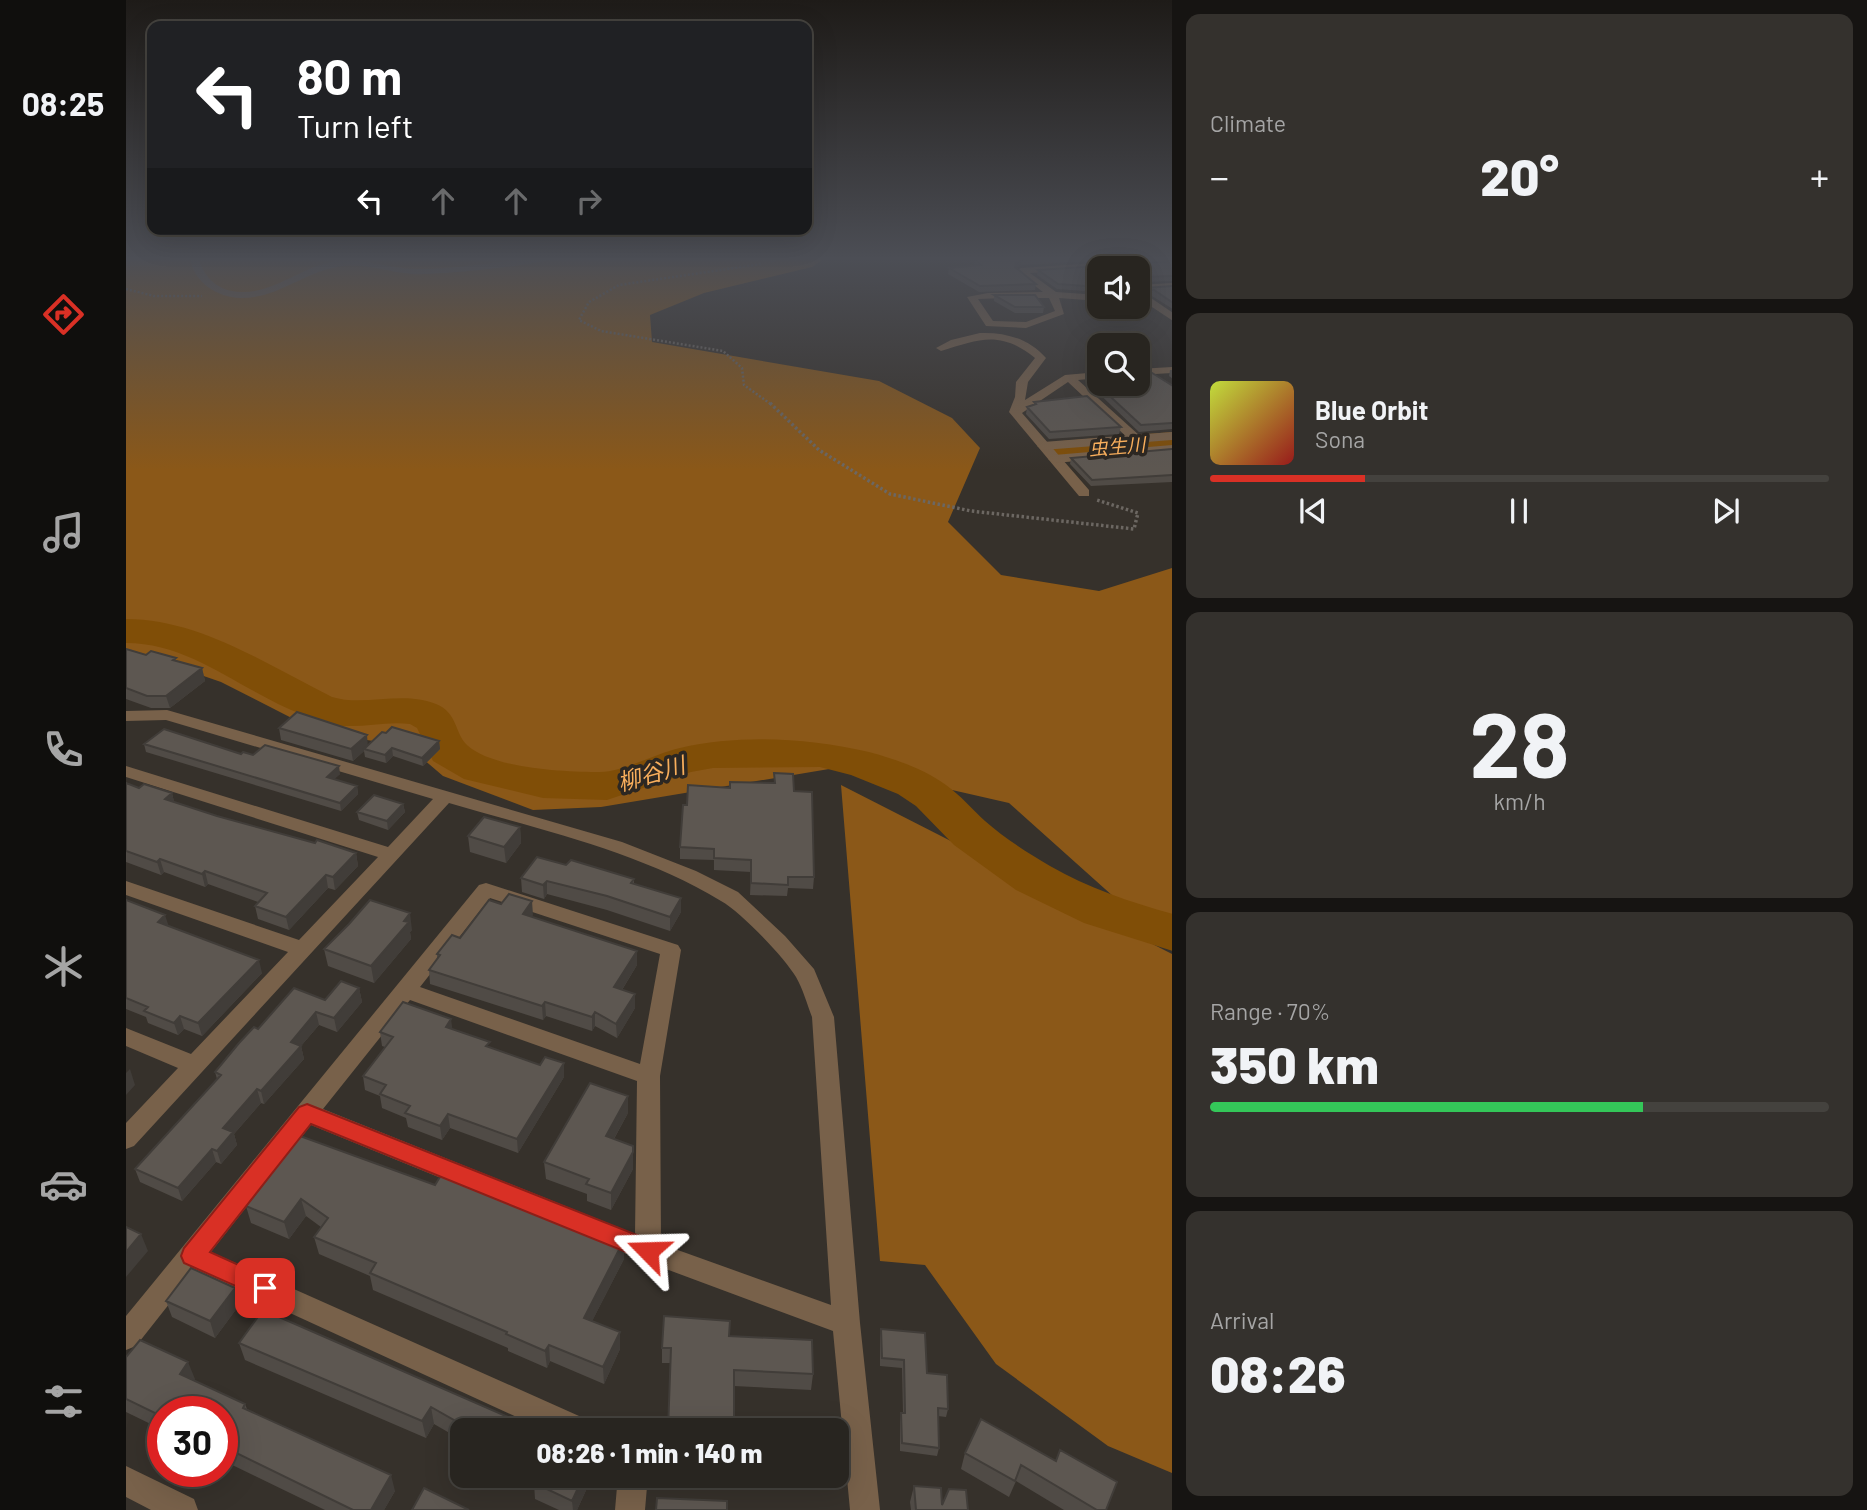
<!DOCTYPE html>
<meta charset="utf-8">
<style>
:root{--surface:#282520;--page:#34312d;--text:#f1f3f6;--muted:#a5a5a5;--line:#44423e;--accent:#d93025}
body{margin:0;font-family:Barlow,"Noto Sans JP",sans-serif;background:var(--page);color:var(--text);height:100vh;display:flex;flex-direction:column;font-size:26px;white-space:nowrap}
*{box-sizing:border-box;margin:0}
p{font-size:23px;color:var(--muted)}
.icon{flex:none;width:38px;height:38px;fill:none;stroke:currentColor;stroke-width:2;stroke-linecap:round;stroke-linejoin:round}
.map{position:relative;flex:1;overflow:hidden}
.drawer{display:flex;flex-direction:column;gap:14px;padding:14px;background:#161412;width:695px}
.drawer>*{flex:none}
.top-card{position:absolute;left:21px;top:21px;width:665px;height:214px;border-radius:14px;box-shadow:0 7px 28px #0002,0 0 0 2px var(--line);background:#202124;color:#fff;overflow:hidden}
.fabs{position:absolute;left:961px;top:256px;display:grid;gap:14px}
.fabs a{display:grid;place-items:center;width:63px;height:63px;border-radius:14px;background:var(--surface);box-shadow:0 7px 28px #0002,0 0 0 2px var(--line);font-size:35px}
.speed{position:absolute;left:21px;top:1396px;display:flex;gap:14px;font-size:35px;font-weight:700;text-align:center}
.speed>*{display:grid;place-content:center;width:91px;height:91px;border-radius:50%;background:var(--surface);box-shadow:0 7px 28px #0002,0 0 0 2px var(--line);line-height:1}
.speed .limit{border:10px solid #d22;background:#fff;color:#111}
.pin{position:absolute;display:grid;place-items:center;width:60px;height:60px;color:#fff;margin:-30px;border-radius:14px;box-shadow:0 4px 10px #0006}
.me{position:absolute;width:77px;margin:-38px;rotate:292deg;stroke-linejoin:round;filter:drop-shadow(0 0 5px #0008)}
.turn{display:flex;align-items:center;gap:24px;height:147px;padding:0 35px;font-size:32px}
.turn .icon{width:91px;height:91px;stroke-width:2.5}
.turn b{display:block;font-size:49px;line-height:60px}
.lanes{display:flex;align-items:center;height:66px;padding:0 35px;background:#0003;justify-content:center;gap:35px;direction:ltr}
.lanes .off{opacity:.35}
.big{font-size:52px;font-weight:800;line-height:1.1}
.drawer .tile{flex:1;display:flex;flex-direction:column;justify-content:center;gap:10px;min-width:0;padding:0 24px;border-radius:14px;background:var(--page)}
.drawer .dial{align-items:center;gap:0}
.dial b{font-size:91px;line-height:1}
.song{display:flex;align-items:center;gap:21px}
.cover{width:84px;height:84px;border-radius:10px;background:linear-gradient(135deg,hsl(70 70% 55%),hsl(0 70% 35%))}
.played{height:7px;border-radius:4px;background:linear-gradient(90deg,var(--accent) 25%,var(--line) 25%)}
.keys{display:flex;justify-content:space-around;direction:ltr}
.heat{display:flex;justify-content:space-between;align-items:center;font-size:38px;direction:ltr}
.charge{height:10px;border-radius:5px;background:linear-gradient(90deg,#34c759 70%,var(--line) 0)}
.trip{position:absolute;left:324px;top:1418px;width:399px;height:70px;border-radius:14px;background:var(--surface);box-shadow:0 7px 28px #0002,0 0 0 2px var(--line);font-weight:800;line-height:70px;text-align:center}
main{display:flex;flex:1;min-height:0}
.dock{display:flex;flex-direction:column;width:126px;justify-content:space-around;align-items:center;background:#100f0d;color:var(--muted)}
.dock .icon{width:49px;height:49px}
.dock .on{color:var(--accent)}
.dock b{font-size:32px;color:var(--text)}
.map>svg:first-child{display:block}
.forest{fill:#8b5818}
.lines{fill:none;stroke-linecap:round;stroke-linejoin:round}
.river{fill:#804e07;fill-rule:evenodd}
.path-far1{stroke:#6c6762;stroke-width:2.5;stroke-dasharray:2 2;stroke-linecap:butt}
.path{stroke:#6c6762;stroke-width:3.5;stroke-dasharray:2.5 2.5;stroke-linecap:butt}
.minor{fill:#78614a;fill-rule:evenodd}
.tertiary{fill:#78614a;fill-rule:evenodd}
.wall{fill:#504b46}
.shaded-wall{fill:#413d39}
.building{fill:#5d5751;stroke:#413d39;stroke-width:2}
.route{fill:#d93025;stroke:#8d1f18;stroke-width:2}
.labels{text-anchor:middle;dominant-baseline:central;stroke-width:7;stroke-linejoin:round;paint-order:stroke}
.far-water-label{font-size:19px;font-style:italic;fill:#f8ae5c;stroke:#2c2722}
.water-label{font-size:23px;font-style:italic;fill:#f8ae5c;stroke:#2c2722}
</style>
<main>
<nav class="dock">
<b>08:25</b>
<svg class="icon on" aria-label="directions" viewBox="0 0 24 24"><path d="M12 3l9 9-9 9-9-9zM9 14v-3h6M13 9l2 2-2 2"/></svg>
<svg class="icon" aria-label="music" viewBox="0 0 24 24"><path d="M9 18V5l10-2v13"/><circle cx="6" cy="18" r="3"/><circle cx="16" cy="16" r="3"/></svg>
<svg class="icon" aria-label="phone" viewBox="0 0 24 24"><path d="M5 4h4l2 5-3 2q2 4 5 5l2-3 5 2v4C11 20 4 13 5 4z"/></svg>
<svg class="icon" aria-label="climate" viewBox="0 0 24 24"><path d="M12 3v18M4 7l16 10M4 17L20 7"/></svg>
<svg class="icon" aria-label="car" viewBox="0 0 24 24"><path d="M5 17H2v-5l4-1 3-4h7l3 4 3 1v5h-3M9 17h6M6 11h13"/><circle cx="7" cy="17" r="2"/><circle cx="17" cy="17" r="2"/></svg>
<svg class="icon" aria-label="filters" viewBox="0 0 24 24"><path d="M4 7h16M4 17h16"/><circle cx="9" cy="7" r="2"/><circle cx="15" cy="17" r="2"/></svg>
</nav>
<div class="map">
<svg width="1047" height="1510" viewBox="0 0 1047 1510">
<rect width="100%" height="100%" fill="#36312b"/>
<path class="forest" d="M0 258H699L686 267 578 293 524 315 526 342 753 381 826 418 854 448 822 522 875 575 973 591 1046 568V949L883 803 721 766 475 807 407 810 317 776 283 747 193 732 95 682 40 663 0 665Z
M715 785 1046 954V1473L982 1446 870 1364 799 1265 754 1261Z"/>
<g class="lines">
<path class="river" d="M1047 432V450L936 459 925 457 921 450 925 443 936 441Z
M0 619C74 619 141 665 206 697 239 707 276 690 310 704 332 713 328 732 341 745 367 769 440 772 474 772 497 772 530 753 554 748 615 734 683 738 743 752 769 759 798 769 820 785 834 795 846 809 859 821 877 837 902 853 924 866 962 888 1004 902 1047 914V951L958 923 890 890 828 845 790 806 772 794 725 775 694 767 587 768 565 772 481 800 417 798 338 779 307 761 291 728 284 724C262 721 241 727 219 726 206 726 190 720 178 715 117 693 67 643 0 643Z"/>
<path class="path-far1" d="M635 264 493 285 463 302 453 320 475 331 597 351 616 368 618 385 646 405
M0 289 28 296H76"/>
<path class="path" d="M644 403 693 450 764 494 845 511 1008 529 1012 513 971 500"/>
<path class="minor" d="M64 258H73C77 278 94 292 115 292 150 293 177 265 211 261 239 258 267 270 296 269 340 269 384 258 428 258 417 265 303 276 285 274 261 272 235 262 211 267 177 273 150 299 114 298 90 297 68 282 64 258Z
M641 258H651V260L646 263Z
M1047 258V264L904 273 930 292 973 295V301L933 298 938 314 900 328 860 326 841 297 862 293 917 292 892 273 890 271 895 268ZM878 298H923L929 311 900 322 867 321 852 299Z
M1047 283V289L1012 291V285Z
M1012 297 1025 298 1047 313V321L1020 303H1012Z
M854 333C880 332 903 339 920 358L902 382 899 400 939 375 973 372V378L952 380 1014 436V442H1006L942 382 896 413 963 490V496H953L883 412 889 397 890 382 909 358C874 330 854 339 815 351L810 348 825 340Z
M1047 367V373L1012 375V369Z
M41 710 496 842 570 871 612 892 659 936 688 969 708 1017 734 1323 754 1510H724L707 1331 513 1259 185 1125 85 1252 462 1420 466 1430H419L70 1270 10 1346 0 1350V1316L353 885 360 883 552 945 555 950 534 1076 535 1244 705 1305 686 1017C681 1004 677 989 670 977 659 958 615 912 595 901 513 851 414 830 323 803L8 1146 0 1149V1123L52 1068 0 1046V1028L65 1054 162 952 0 895V881L173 940 252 857 0 777V766L262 847 307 799 40 720 0 721V711ZM364 898 534 954 514 1064 294 987ZM284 1000 511 1081 509 1234 197 1109Z
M0 1466 68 1499 72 1510H25L0 1497Z
M492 1475H522L519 1510H489Z"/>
<path class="tertiary" d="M1047 432V440L917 450 911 446 917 442Z
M1047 445V453L928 463 922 459 928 455Z"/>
</g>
<path class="wall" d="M1014 258 895 265 890 268 910 284 909 290 853 292 822 274 823 268 850 265 848 264 849 259Z
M1047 261V281L1012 282V268H973V292L931 289 911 275 912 270Z
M1047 286V309L1026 296 1018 293 1019 288Z
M868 295 918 307 917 313H889L868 301Z
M973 296V306H1004V308L967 307 966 303 968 298Z
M1044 370H1047V379L1043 376Z
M962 376 1047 386V429L1013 432 961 382Z
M908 402 995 427 993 434 923 439 900 414 901 407 908 405Z
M1047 449V482L965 486 944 464 945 458Z
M0 649 20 655 50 658V661L76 668 79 681 44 708H25L0 699Z
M153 728 242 745 313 741 314 749 297 766 267 756 260 763 239 757 238 751 227 761 155 740Z
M18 744 115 754 214 774 208 779 231 786 232 794 215 811 20 752Z
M648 773 668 791 688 877 687 889 662 888 661 896 624 895 625 872 588 870V860L554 859V847L561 805 604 788 648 783Z
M0 783 13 788 46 793 48 802 91 816 189 843 230 853 232 866 209 890 202 888 163 930 132 919 129 906 132 902 82 884 79 887 38 872 35 875 0 862Z
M277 804 279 812 262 830 233 820 231 812Z
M394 827 395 843 380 863 344 852 342 836Z
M440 865 508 879V884L555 898V912L544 931 481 910 421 894 418 899 396 892 395 878Z
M0 900 42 926 136 973 76 1036 58 1029 52 1035 22 1023 20 1017 0 1009Z
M407 915 405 917 511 951V965L496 990 509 994V1008L491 1038 469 1026 466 1031 420 1016 417 1020 304 984 303 970 311 959V954L334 938Z
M286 930 284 932 285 939 248 983 202 966 198 949Z
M233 988 236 1002 211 1032 193 1025 175 1046 178 1059 138 1104 135 1103 108 1134 111 1145 95 1164 90 1162 56 1201 14 1182 9 1169 91 1079 89 1072 132 1029Z
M326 1029 364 1048 414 1065 438 1063V1077L392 1153 324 1128 316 1140 282 1127 280 1118 256 1108 254 1096 239 1090 237 1076 259 1047 256 1046 254 1032Z
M502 1113 488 1139 507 1146V1169L485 1210 461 1201V1194L420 1179 418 1162Z
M174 1136 309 1185 497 1242 498 1259 466 1321 494 1332V1349L478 1384 424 1361 421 1368 382 1351V1348L247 1290 244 1276 193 1254 188 1237 195 1227 180 1216 163 1239 125 1223 120 1206Z
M109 1288 114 1304 89 1338 46 1317 40 1301Z
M755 1329 801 1373 822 1409 820 1417 812 1416 813 1448 811 1456 774 1451V1421L775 1413H777L776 1368 754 1366V1337Z
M603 1336 687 1374 685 1390 608 1386V1421L542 1430 544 1363H536V1348Z
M113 1343 398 1424 336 1430V1454L330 1451 327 1435 308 1424 300 1438 119 1360Z
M0 1357 69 1379 68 1380 119 1404 121 1409 269 1491 258 1510H199L96 1460V1412H37V1430L0 1412Z
M855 1419 980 1510H938L890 1481 883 1497 835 1469 839 1453Z
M366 1475H382L379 1482Z
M411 1475H467L451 1510H433L409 1499 408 1483Z
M788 1486 816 1505 842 1510H785L784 1502Z"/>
<path class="shaded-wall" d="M896 260 895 265 889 269 890 263Z
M76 668 79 681 44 708 40 696Z
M241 735 242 747 238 749V751L227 761 225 749Z
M313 741 314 749 297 766 296 758Z
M266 748 267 756 260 763 259 755Z
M213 766 214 774 202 785 201 777Z
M231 786 232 794 215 811 214 803Z
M46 793 49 806 39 799Z
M277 804 279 812 262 830 261 821Z
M394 827 395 843 380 863 378 847Z
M230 853 232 866 209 890 207 877Z
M34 859 38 872 35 875 31 862Z
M79 871 82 884 79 887 76 874Z
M200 875 202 888 163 930 160 917Z
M421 881V894L418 899 417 885Z
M555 898V912L544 931V917Z
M406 901 407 915 398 927 397 914Z
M284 913 286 930 284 932 285 939 248 983 245 966Z
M39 915 43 927 32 922Z
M511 951V965L489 1001 488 987Z
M133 960 136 973 76 1036 72 1023Z
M233 988 236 1002 211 1032 208 1018Z
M509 994V1008L491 1038 490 1024Z
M419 1002 420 1016 417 1020 416 1006Z
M190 1012 193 1025 175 1046 178 1059 138 1104 135 1091 165 1042Z
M469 1012V1026L466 1031V1017Z
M54 1016 58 1029 52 1035 48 1023Z
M325 1019 327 1033 320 1027Z
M438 1063V1077L392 1153 391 1139Z
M4 1069 9 1085 0 1095V1073Z
M131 1089 135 1103 108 1134 111 1145 95 1164 91 1151 97 1128Z
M502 1096V1113L480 1153V1136Z
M322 1114 324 1128 316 1140 314 1126Z
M86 1149 90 1162 56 1201 52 1188Z
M507 1152V1169L485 1210V1193Z
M175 1199 180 1216 163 1239 158 1222Z
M15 1234 22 1251 0 1277V1252Z
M497 1242 498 1259 459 1335 458 1318Z
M109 1288 114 1304 89 1338 84 1321Z
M494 1332V1349L478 1384 477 1367Z
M423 1345 424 1361 421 1368 419 1351Z
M62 1362 69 1379 61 1390 54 1374Z
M305 1407 308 1424 300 1438 296 1421Z
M265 1475 269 1491 258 1510H245Z
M458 1475H467L451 1510H447L446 1501Z"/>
<path class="building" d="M926 258 896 260 890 263 889 267 910 284 854 286 823 268 855 265 849 259Z
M1047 261V276L1013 277 1012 280V268H973V287L932 284 912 270Z
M1047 286V303L1028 290 1019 288Z
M868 295H909L918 307H889Z
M973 296V301H969L968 298Z
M1023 371 1047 386V423L1015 425 962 376 973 375V383H1012V372Z
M961 396 995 427 924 432 901 407 910 404 908 402Z
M1047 449V475L966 480 945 458Z
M0 649 20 655 25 651 50 658 47 660 76 668 40 696H21L0 688Z
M171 712 241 735 225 749 153 728Z
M266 727 313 741 296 758 266 748 259 755 238 749 256 732 260 733Z
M38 729 115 754 117 752 127 755 139 745 213 766 201 777 231 786 214 803 18 744Z
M648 773 667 774 668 791 686 792 688 877H662V885L625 883V860L588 858V849L554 847 557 805H561L562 785 604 788V782L649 783Z
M0 783 13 788 18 784 46 793 39 799 91 816 189 843 191 840 230 853 207 877 200 875 160 917 129 906 141 893 79 871 76 874 34 859 31 862 0 851Z
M248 795 277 804 261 821 231 812Z
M358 817 394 827 378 847 342 836Z
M411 857 440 865 445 860 508 879 505 883 555 898 544 917 481 896 421 881 417 885 395 878Z
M383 894 406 901 397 914 511 951 488 987 509 994 490 1024 469 1012 466 1017 419 1002 416 1006 303 970 314 955 311 954 326 935 334 938 363 900 375 904Z
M0 900 39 915 32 922 133 960 72 1023 54 1016 48 1023 18 1011 22 1007 0 998Z
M244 900 284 913 278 921 283 922 245 966 198 949 223 924Z
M215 981 233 988 208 1018 190 1012 165 1042 175 1046 135 1091 131 1089 97 1128 107 1132 91 1151 86 1149 52 1188 9 1169 95 1075 89 1072 113 1043 128 1027 132 1029 168 988 199 1000Z
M277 1002 325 1019 320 1027 364 1042 360 1046 414 1065 419 1057 438 1063 391 1139 322 1114 314 1126 279 1113 284 1106 254 1094 260 1085 237 1076 267 1037 254 1032Z
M464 1083 502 1096 480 1136 507 1146V1152L485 1193 460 1184 463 1179 418 1162Z
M174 1136 309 1185 317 1172 497 1242 458 1318 494 1332 477 1367 423 1345 419 1351 380 1334 381 1332 244 1273 250 1263 188 1237 202 1218 175 1199 158 1222 120 1206Z
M0 1227 15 1234 0 1252Z
M65 1268 109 1288 84 1321 40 1301Z
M137 1310 398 1424 395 1430H336V1439L327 1435 333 1423 305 1407 296 1421 113 1343Z
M538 1316 604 1321 603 1336 686 1340 687 1374 608 1370V1421L681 1423V1430H542L545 1348H536Z
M755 1329 799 1333 801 1373 821 1375 822 1409 812 1408 813 1448 776 1443 775 1413H779L778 1360 756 1358Z
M14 1340 62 1362 54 1374 119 1404 117 1408 265 1475 245 1510H227L96 1446V1412H37V1417L0 1399V1357Z
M855 1419 930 1461 934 1450 991 1482 980 1510H971L895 1465 889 1481 839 1453Z
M411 1475H458L446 1501 408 1483Z
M788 1486 815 1488 816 1505 823 1489 840 1490 842 1510H790Z
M298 1488 343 1510H286Z
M531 1498 601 1501V1510H530Z"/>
<linearGradient id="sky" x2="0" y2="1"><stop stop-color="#1e1b18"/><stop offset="0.55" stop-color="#4c4e55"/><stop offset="1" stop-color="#4c4e55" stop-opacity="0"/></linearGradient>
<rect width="1047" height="470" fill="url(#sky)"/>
<path class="route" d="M181 1104 531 1243 534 1251 531 1258 522 1261 185 1124 84 1252 148 1281 151 1288 148 1296 139 1299 58 1263 55 1256 58 1248 173 1107Z"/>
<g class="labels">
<g class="far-water-label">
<text transform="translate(991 446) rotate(-5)">虫生川</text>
</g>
<g class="water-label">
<text transform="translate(525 773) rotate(-16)">柳谷川</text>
</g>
</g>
</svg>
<div class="fabs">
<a><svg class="icon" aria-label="sound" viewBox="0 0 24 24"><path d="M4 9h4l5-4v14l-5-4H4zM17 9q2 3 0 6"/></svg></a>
<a><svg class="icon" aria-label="search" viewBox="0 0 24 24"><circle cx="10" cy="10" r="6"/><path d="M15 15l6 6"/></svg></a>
</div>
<div class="speed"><div class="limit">30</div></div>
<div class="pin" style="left:139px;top:1288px;background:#d93025"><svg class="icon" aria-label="arrive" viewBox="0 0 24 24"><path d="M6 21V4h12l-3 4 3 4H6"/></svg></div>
<svg class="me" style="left:522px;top:1251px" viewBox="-20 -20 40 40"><path d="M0-17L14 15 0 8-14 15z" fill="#d93025" stroke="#fff" stroke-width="4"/></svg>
<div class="trip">08:26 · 1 min · 140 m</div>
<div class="top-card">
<div class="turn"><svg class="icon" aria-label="left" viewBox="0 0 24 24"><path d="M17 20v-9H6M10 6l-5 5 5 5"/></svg><div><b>80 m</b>Turn left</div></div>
<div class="lanes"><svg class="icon" aria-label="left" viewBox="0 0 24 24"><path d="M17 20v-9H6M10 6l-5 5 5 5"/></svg><svg class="icon off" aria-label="ahead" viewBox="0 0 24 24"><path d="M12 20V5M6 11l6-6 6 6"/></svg><svg class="icon off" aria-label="ahead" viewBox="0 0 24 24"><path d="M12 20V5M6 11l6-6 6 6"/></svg><svg class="icon off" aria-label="right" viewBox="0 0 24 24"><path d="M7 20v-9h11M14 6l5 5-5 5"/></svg></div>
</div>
</div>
<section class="drawer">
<div class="tile"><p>Climate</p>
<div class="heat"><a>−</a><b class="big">20°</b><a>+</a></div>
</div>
<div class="tile">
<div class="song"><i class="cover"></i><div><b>Blue Orbit</b><p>Sona</p></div></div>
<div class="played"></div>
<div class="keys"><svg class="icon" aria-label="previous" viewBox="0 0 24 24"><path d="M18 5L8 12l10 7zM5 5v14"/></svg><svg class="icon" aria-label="pause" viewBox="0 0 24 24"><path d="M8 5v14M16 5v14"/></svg><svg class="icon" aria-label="next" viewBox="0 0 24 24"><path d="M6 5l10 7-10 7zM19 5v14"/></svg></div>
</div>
<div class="tile dial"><b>28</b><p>km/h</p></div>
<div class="tile"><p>Range · 70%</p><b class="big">350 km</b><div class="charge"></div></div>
<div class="tile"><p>Arrival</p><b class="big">08:26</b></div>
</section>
</main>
